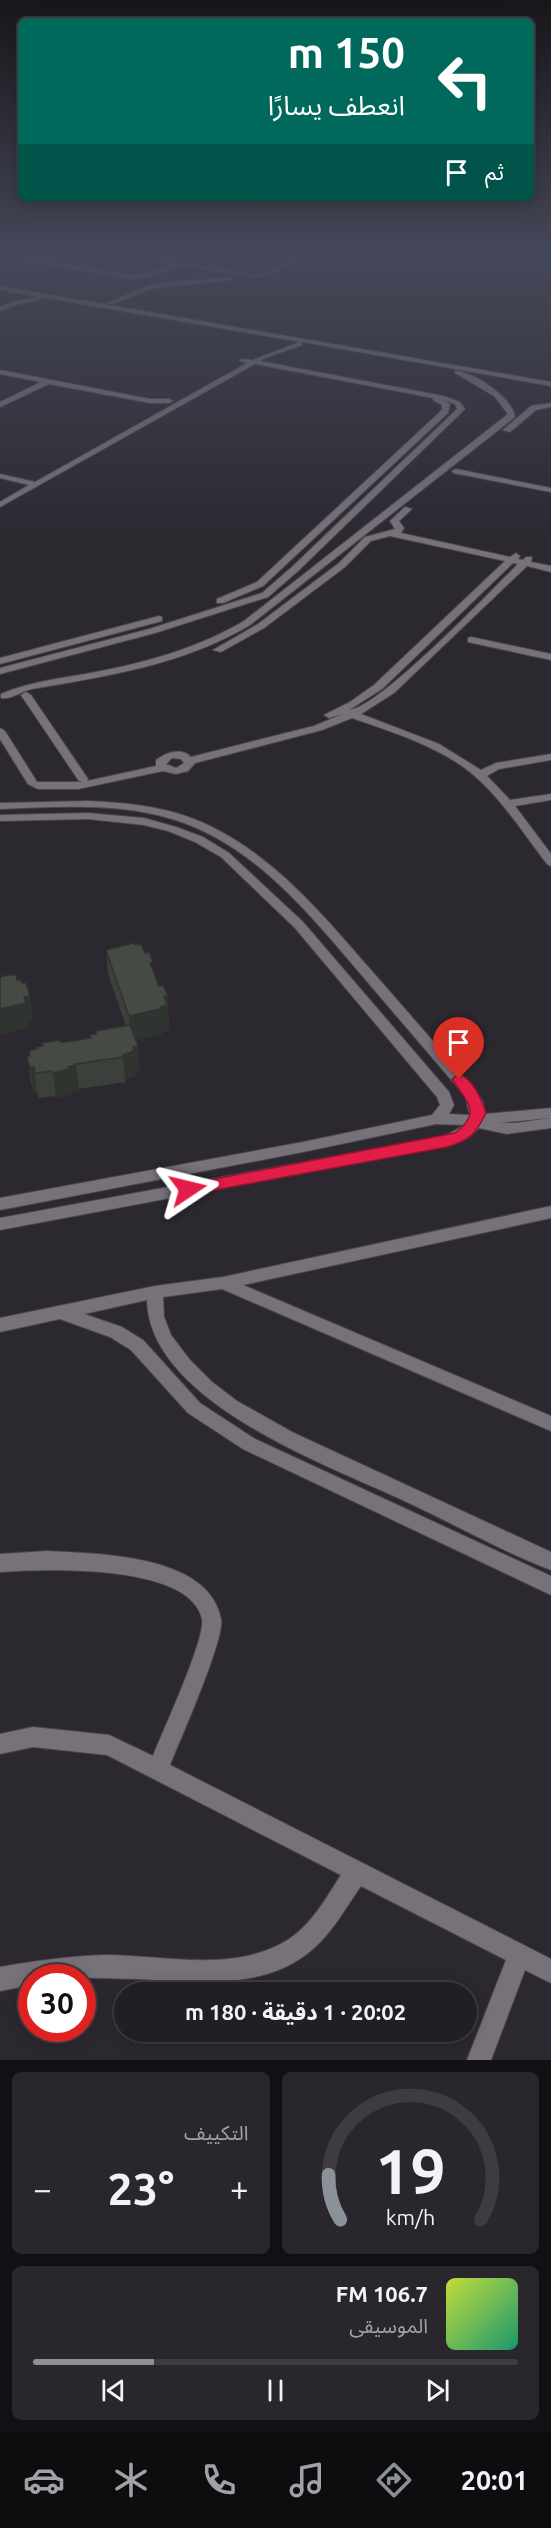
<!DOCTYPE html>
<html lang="ar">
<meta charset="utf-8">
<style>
:root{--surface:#211e24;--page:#29272c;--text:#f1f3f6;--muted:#a2a2a6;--line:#3e3c41;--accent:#8c9099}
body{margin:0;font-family:Ubuntu,"Noto Sans Arabic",sans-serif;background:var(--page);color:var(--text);direction:rtl;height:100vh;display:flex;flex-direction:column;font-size:22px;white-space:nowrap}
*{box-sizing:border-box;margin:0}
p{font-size:20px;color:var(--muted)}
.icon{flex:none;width:33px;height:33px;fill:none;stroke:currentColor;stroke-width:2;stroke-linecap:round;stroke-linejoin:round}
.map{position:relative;height:2060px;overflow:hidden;direction:ltr}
.drawer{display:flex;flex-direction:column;gap:12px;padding:12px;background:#121014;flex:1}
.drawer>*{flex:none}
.top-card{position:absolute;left:18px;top:18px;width:516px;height:183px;border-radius:9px;box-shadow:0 3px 15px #0003,0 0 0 2px var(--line);direction:rtl;background:#00695c;color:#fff;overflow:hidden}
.speed{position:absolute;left:18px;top:1964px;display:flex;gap:12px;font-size:30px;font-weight:700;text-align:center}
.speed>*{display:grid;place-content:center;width:78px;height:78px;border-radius:50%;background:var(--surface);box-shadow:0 3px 15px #0003,0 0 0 2px var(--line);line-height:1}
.speed .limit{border:9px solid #d22;background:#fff;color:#111}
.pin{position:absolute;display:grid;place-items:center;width:51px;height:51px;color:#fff;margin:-62px -26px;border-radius:50% 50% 50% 0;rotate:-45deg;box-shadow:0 0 6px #0007}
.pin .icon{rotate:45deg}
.me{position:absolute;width:66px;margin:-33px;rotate:80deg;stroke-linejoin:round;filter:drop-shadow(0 0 4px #0008)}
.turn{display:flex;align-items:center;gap:21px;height:126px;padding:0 30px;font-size:27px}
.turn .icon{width:78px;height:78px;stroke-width:2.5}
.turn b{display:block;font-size:42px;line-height:51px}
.then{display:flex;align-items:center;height:57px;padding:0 30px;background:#0003;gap:12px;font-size:22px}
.big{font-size:45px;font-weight:700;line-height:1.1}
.drawer .card{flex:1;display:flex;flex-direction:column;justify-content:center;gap:9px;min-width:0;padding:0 21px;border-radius:9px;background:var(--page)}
.drawer .dial{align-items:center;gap:0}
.dial svg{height:156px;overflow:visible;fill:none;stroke:var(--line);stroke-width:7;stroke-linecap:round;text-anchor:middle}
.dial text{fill:var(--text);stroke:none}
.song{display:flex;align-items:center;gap:18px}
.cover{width:72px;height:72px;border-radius:9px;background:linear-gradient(135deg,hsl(70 70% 55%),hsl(160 70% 35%))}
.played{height:6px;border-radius:3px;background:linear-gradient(90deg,var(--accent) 25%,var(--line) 25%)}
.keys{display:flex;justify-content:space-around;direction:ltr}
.heat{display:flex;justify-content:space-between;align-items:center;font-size:33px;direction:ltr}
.drawer .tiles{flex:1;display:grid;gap:12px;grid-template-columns:1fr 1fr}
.card:last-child{grid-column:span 2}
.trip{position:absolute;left:114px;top:1982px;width:363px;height:60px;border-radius:30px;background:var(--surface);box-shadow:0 3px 15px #0003,0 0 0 2px var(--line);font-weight:700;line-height:60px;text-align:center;direction:rtl}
.tabs{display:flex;height:96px;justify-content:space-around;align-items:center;background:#0d0c0e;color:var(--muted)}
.tabs .icon{width:42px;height:42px}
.tabs .on{color:var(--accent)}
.tabs b{font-size:27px;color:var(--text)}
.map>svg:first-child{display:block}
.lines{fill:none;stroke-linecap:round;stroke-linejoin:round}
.minor-casing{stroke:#49454b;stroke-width:2}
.minor{fill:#77727a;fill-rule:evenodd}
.wall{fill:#3b403a}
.shaded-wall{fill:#303430}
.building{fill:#454b44;stroke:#303430;stroke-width:1.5}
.route{fill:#e11d48;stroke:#92132f;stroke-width:1.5}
</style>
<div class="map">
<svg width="551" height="2060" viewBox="0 0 551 2060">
<rect width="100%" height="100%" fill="#2c2830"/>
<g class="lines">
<g class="minor-casing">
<path id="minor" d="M19 253H25L24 256 27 258 133 275 150 273 173 264 111 253H126L244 273 241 275 180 265 153 276 133 279 26 261 18 257Z
M304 253H311L271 274 251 278 248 276 267 272Z
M230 277 232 280 154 288 112 304 107 303 153 284Z
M0 286 551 382V386L302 342V345L265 358 260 361 443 396 460 402 465 409 298 571 268 597 155 633 0 674V668L149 629 262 593 292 567 457 409 455 404 444 400 450 404 448 413 263 586 223 603H217V599L257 582 442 410V405L433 400V398L255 364 0 507V502L29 485 0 478V474L35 482 247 363 240 361V359L253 360 300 342 0 290Z
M38 297 40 300 16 305 0 311V307L13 302Z
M0 370 150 399H169L173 401 169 403H150L49 384 0 407V402L41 382 0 374Z
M455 371C473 371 513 398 515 417L250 625C183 665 107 676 32 689 21 691 12 700 1 698V694C31 681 64 678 96 672 148 662 198 648 244 621L508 414 494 396 455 373Z
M551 403V407L536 410 510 432 503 430 531 406Z
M456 469 551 488V492L453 473 452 471Z
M405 507 412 509 399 521 404 528 401 533 510 557 516 553 520 556 518 559 523 560 526 557H532L531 562 551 566V572L527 566 394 693 361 714 439 744 481 770 496 763 551 754V760L499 769 487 776 510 800 551 794V800L515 806 551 854V866L547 864C521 830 497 791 462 766 429 743 389 731 352 718L322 730 195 763 188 771 176 774 163 771 78 789H38L28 784 0 739V728L5 731 37 782H82L79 781 21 695 26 692 31 695 88 779 87 781 156 766V760C167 752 181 747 191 757L314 726 343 714 329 718 324 715 350 702 374 685 505 561 390 536 371 541 345 567 264 628 221 652 213 650 258 624 339 563 365 537 395 529 390 521ZM513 563 518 564C492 590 378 709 349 710L382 689ZM172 758 181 759 184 763 176 768 166 764Z
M159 616 162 617V621L0 664V658Z
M471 637 551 654V660L468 642V638Z
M89 801C129 803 171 807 208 825 275 857 323 915 370 969 405 1009 440 1049 475 1090L483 1102 485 1114 551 1108V1128L507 1134 479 1128 469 1137 447 1146 0 1230V1218L445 1136 465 1125 436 1124 303 1152 0 1210V1198L303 1142 432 1115 440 1105 437 1097 295 928 221 857 195 842 168 831 144 825 88 819 0 821V815L88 813 144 818 176 827 203 837 229 853 303 922 449 1092 454 1105 449 1114 470 1115 465 1096C432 1057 398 1018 365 979 311 916 255 844 172 819 117 802 57 807 0 809V803ZM550 1118 516 1123H499Z
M551 1206V1218L243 1285 551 1416V1431L222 1289 163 1297 164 1317 171 1335 190 1360 212 1382 237 1401 294 1433 551 1552V1570C503 1552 458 1526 411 1504 333 1467 149 1403 147 1300L84 1314 122 1327 143 1340 200 1403 255 1439 551 1576V1595L243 1449 188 1413 131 1350 110 1337 60 1319 0 1332V1318L155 1286 223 1277Z
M47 1551C99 1554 209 1554 221 1619 225 1639 180 1740 170 1765L551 1959V1983L525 1970 491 2060H467L506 1960 361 1886C346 1907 334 1930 314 1948 266 1991 198 1982 139 1979 101 1978 69 1977 32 1977V1985L0 1991V1967C35 1961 69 1956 105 1955 164 1955 235 1974 289 1939 312 1924 326 1898 341 1875L107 1755 33 1747 0 1754V1734L33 1727 109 1735 153 1756C162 1733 206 1638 202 1619 190 1563 44 1569 0 1572V1554Z"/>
</g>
<use href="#minor" class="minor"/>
</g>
<path class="wall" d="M135 945 154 972 169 1020V1030L162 1032V1034L136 1040 140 1071 136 1072V1076L125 1080 126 1082 78 1089 79 1091 72 1092V1094L56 1098 55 1096 39 1098 37 1093H34L31 1082 27 1057 29 1056V1051L60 1042H67L90 1038 96 1034 126 1026 108 974 106 950Z"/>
<path class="shaded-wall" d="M30 996 33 1021 29 1022V1028L0 1035V1009L24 997Z
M164 996H168L169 1030 162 1032V1034L131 1041 129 1016 160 1007Z
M138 1046 140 1071 136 1072V1076L125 1080 123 1055 133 1047Z
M76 1065 79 1091 72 1092V1094L56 1098 53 1073Z
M34 1067 37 1093H34L30 1068Z"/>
<path class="building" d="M134 943 135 945 141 944 145 953 149 952 153 962 150 963 159 986 163 985 168 996H164L167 1005 160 1007V1009L129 1016 106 950Z
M8 975H16L17 980H21L22 983H26L30 996 24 997 26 1003 0 1009V977Z
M130 1025 138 1046 133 1047 134 1051 123 1055V1057L75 1064 76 1065 68 1067 69 1069 53 1073 52 1071 35 1073 34 1067 30 1068 27 1057 30 1056 29 1051 37 1049 36 1047 43 1046 42 1043 60 1040V1042H67L91 1038 90 1035 96 1034V1031Z"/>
<linearGradient id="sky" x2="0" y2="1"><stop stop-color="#18161a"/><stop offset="0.47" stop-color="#454859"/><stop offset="1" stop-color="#454859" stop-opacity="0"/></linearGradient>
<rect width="551" height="542" fill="url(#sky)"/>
<path class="route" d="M459 1074C473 1079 482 1100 486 1113 475 1135 470 1140 447 1147L188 1195 183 1193 181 1189 183 1185 188 1184 455 1133C483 1113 466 1101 452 1079Z"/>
</svg>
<div class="speed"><div class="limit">30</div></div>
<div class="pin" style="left:459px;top:1079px;background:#d93025"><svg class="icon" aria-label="arrive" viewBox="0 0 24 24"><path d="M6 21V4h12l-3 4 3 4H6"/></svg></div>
<svg class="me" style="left:188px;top:1189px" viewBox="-20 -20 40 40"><path d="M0-17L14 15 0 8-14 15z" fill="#e11d48" stroke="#fff" stroke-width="4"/></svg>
<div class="trip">20:02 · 1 دقيقة · 180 m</div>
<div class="top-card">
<div class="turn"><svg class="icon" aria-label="left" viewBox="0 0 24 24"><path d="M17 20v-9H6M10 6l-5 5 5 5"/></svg><div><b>150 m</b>انعطف يسارًا</div></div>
<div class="then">ثم<svg class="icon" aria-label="arrive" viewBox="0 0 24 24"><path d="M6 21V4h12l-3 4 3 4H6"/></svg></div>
</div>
</div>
<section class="drawer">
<div class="tiles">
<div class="card dial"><svg viewBox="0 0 100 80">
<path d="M14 69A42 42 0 1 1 86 69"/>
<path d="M14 69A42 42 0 0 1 8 46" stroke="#8c9099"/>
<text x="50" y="56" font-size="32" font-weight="700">19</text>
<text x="50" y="72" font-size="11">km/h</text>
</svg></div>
<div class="card"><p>التكييف</p>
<div class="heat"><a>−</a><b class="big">23°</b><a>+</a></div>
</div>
<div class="card">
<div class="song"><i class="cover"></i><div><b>106.7 FM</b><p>الموسيقى</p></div></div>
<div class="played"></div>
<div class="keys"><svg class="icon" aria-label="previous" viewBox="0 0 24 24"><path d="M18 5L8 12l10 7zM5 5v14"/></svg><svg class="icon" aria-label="pause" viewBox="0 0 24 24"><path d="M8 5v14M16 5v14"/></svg><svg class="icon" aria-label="next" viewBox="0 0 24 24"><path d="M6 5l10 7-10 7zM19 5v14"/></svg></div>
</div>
</div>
</section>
<nav class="tabs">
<b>20:01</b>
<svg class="icon on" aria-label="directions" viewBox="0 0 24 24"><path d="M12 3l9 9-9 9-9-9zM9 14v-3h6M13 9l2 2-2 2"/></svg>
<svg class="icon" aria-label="music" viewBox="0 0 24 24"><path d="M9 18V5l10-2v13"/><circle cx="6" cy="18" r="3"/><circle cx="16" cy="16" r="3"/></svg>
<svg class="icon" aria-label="phone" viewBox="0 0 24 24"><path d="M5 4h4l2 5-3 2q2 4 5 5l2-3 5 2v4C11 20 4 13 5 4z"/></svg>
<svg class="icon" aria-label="climate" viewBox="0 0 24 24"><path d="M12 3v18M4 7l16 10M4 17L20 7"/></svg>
<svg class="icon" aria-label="car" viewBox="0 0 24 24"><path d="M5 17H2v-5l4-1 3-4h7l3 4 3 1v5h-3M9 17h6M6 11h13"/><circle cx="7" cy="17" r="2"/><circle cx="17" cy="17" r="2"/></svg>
</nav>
